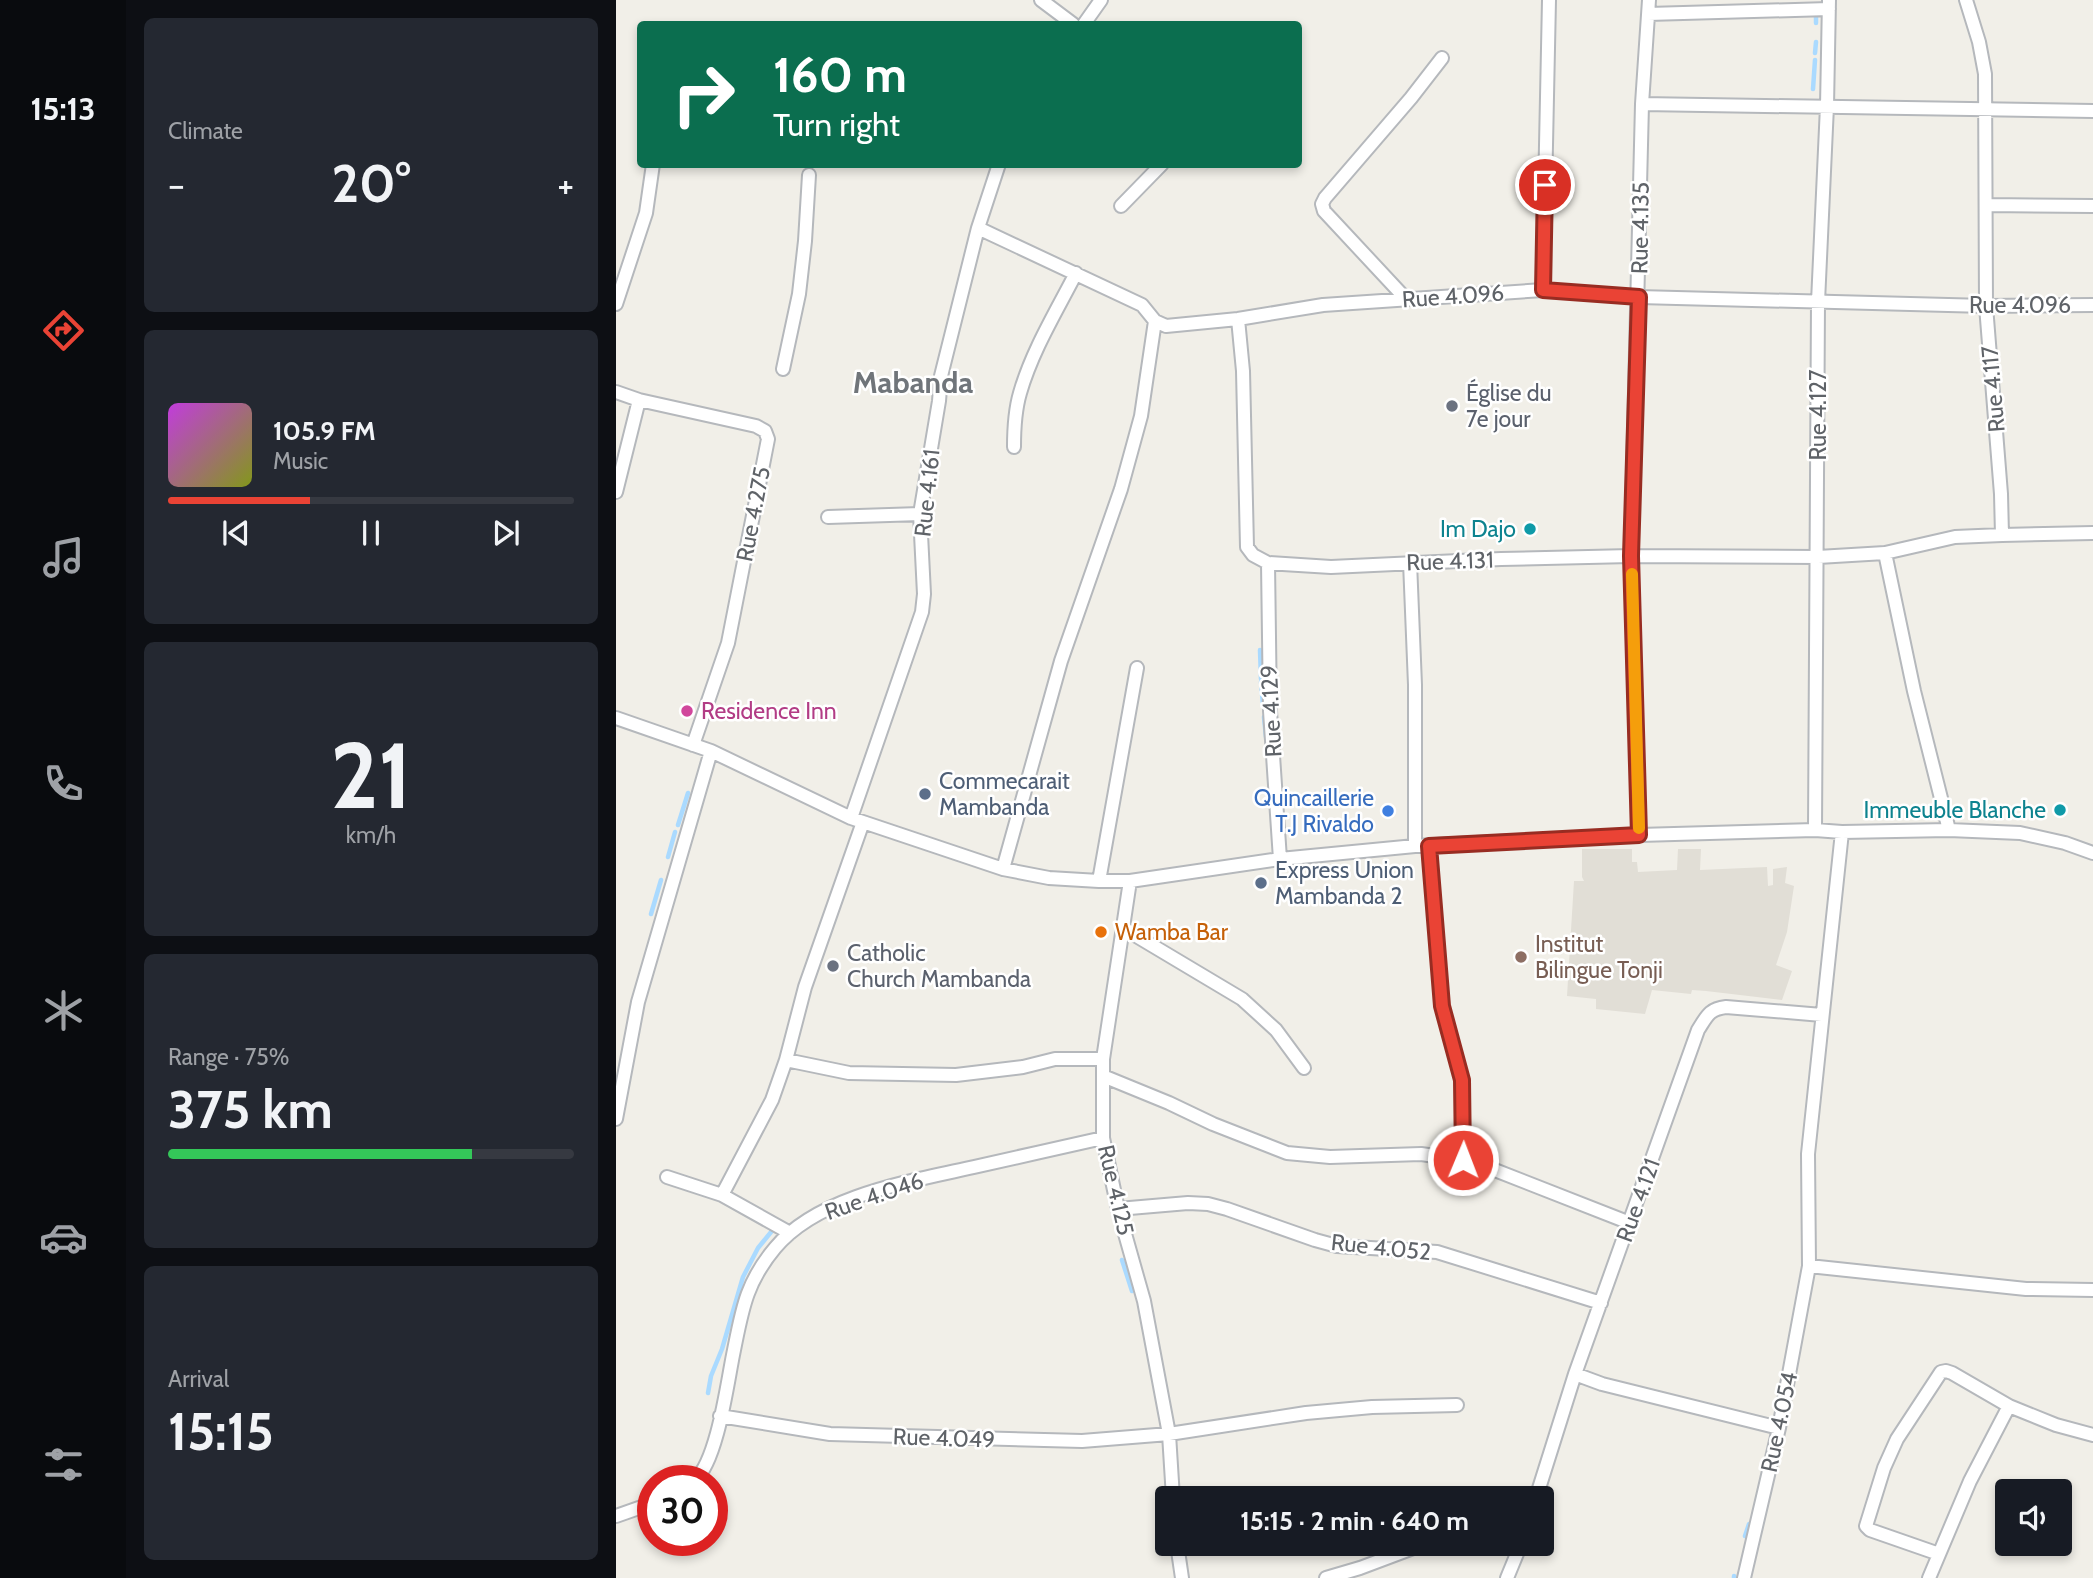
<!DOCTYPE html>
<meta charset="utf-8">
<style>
:root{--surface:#171b24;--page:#242831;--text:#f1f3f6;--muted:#9ea1a6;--line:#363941;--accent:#ea4335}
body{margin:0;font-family:Cabin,sans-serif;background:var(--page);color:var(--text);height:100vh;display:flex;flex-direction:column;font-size:26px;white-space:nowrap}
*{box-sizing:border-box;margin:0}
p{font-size:23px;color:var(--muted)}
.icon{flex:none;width:38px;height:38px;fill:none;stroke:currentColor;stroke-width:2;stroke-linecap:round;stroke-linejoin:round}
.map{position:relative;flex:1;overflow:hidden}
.drawer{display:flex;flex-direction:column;gap:18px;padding:18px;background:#0d0f14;width:490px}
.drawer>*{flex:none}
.banner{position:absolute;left:21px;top:21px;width:665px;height:147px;border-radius:7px;box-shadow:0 4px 10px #0003;background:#0b6e4f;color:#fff;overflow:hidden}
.controls{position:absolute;left:1379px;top:1479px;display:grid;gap:14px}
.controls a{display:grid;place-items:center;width:77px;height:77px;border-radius:7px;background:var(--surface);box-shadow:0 4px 10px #0003;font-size:35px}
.speed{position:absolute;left:21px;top:1465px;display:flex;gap:14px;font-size:35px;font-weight:700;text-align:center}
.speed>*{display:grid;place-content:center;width:91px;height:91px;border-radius:50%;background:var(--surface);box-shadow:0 4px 10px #0003;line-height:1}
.speed .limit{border:10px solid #d22;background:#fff;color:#111}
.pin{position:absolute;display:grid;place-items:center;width:60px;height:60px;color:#fff;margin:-30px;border:4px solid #fff;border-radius:50%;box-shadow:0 2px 7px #0007}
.me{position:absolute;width:77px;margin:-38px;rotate:1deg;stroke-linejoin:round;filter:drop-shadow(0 0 5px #0008)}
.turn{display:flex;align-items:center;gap:24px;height:147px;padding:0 21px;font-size:32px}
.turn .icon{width:91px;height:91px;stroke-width:2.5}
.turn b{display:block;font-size:49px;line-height:60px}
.big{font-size:52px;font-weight:800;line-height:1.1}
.drawer .card{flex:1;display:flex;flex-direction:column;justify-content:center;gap:10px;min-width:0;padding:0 24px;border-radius:10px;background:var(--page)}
.drawer .dial{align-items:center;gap:0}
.dial b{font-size:91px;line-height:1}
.song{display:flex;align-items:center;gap:21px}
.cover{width:84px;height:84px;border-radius:10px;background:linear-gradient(135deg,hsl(290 70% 55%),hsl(70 70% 35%))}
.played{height:7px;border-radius:4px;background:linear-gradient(90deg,var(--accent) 35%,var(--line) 35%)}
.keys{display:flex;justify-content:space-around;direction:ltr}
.heat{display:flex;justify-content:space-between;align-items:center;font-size:38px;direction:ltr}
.charge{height:10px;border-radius:5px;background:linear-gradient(90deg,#34c759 75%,var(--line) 0)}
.trip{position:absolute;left:539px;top:1486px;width:399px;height:70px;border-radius:7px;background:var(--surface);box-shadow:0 4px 10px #0003;font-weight:800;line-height:70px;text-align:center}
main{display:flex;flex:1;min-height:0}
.dock{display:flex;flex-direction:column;width:126px;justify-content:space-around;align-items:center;background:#090b0e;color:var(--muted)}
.dock .icon{width:49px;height:49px}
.dock .selected{color:var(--accent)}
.dock b{font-size:32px;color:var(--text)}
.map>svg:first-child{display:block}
.education{fill:#e1ded6}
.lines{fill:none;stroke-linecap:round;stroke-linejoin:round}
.stream{stroke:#aadaff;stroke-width:4.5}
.street-casing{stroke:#b5b8bc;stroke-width:16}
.street{stroke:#fff;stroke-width:12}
.route-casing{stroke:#982c22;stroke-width:18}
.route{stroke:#ea4335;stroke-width:12}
.slow{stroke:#f59e0b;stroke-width:12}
.worship-dot{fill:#6b7280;stroke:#fff;stroke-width:2.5}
.culture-dot{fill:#0f9aa8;stroke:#fff;stroke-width:2.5}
.hotel-dot{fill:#d1479c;stroke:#fff;stroke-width:2.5}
.service-dot{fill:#5c6f8a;stroke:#fff;stroke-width:2.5}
.shop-dot{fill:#3f7fe0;stroke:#fff;stroke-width:2.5}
.food-dot{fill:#e8710a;stroke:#fff;stroke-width:2.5}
.education-dot{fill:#8d6e63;stroke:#fff;stroke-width:2.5}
.labels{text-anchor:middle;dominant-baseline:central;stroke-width:5;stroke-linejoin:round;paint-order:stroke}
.street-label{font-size:23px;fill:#5f6368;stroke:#fff}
.worship-label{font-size:23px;fill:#5b616d;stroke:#fff;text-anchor:start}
.culture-label{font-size:23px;fill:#0d838f;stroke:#fff;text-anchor:end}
.hotel-label{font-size:23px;fill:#b23c85;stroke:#fff;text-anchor:start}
.service-label{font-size:23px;fill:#4e5e75;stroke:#fff;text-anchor:start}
.shop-label{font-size:23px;fill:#366cbe;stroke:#fff;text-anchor:end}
.food-label{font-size:23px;fill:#c56008;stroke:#fff;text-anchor:start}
.education-label{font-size:23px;fill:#785e54;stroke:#fff;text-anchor:start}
.district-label{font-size:30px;font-weight:bold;fill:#70757a;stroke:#fff}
</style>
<main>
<nav class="dock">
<b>15:13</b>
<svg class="icon selected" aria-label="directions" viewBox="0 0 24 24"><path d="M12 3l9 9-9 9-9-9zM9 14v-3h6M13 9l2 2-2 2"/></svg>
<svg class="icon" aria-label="music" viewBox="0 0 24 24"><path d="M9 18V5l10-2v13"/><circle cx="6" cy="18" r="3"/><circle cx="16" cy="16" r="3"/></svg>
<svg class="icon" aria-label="phone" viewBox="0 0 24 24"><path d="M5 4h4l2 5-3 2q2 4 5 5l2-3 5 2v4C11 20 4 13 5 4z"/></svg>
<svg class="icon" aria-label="climate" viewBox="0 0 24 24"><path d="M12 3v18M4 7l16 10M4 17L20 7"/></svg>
<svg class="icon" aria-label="car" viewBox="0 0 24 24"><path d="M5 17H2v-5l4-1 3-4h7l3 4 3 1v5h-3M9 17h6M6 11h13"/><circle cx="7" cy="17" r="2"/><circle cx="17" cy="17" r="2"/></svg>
<svg class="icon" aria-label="filters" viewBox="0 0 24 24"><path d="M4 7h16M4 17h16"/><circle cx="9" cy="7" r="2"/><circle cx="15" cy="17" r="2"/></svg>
</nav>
<section class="drawer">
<div class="card"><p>Climate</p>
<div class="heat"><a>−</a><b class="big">20°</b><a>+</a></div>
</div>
<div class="card">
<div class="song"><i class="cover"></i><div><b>105.9 FM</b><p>Music</p></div></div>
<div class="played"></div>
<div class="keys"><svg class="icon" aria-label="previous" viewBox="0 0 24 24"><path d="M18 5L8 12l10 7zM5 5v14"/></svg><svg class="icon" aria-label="pause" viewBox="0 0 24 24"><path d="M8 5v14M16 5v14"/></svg><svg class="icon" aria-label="next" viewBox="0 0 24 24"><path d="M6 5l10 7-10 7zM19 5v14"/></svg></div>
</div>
<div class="card dial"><b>21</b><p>km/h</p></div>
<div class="card"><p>Range · 75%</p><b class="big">375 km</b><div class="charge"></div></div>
<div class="card"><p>Arrival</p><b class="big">15:15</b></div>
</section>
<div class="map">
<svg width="1477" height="1578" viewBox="0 0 1477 1578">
<rect width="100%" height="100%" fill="#f1efe8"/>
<path class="education" d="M966 849H1016V862H1021L1022 872 1061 870 1062 849H1085L1084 870 1151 867 1152 886 1157 885V869L1171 867 1169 883 1178 886 1171 932 1160 965 1176 971 1166 1000 1090 991 1076 990 1075 994 1036 990 1029 1014 980 1009V999L951 996 958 881H968L966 877Z"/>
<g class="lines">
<path class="stream" d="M1200 23V11
M1199 53 1200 42
M1197 89 1199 60
M644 650 645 679
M645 682 647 705
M648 717 650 737
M62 825 72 793
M52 857 59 832
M35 914 45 880
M506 1260 516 1291
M92 1393 95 1376 106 1349 127 1277 142 1248 160 1226
M1129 1536 1133 1524
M1118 1578V1576"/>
<g class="street-casing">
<path id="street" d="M425 0 457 24
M1032 14 1213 9
M468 24 485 0
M1026 104 1477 111
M1370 205 1477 206
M505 206 546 164
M362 228 526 305 539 321 550 326 622 319 707 305 927 290 1023 297 1370 306 1477 305
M927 290 933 0
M790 299 708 211 706 204 709 198 795 98 826 58
M0 304 30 213 37 164
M622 319 627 371 631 547 637 555 652 563 715 567 885 559 1015 556 1202 557 1269 553 1339 537 1386 535 1385 494 1370 306 1369 74 1363 42 1350 0
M167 369 183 294 189 241 193 175
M0 392 23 400 140 426 149 431 152 439 112 643 77 745
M398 447C398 429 399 410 404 393 416 351 440 312 460 273
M0 492 23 400
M212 517 304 514
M1386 535 1477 533
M1269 553 1298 691 1333 830
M794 562 799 685V846
M652 563 654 711 664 859
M0 718 95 751 235 818 387 869 433 878 483 881H514L664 859 799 846 1023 835 1199 830 1226 832 1333 830 1404 833 1449 843 1477 853
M235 818 306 612 308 594 304 514 323 401 325 376 362 228 383 164
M1199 830 1202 302 1211 106 1213 0
M1023 835 1015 556 1026 104 1033 0
M813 846 826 1006 846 1080 847 1160
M387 869 445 661 505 489 525 416 539 321
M483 881 521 668
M514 881 487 1059V1138L502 1209 528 1301 553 1434 557 1498
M507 928 626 999 660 1030 688 1068
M170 1060 233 1073 340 1075 407 1067 439 1059H487
M487 1076 553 1103 597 1124 671 1153 714 1157 805 1154 847 1160 871 1167 1014 1223
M0 1119 22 1002 95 751
M51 1177 106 1195 174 1233
M106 1195 156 1100 170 1060 189 987 247 822
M502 1209 572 1203 592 1204 611 1209 699 1240 721 1246 821 1252 985 1303
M1193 1266 1410 1289 1477 1290
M959 1374 986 1384 1163 1428
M104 1416 214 1434 466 1441 553 1434 690 1413 756 1407 841 1405
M79 1480C101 1461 111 1385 117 1355 126 1311 129 1284 159 1248 202 1196 295 1181 358 1167 401 1157 444 1148 487 1138
M920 1498 959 1374 1082 1030C1091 1016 1093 1009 1110 1007L1206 1015
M0 1516 37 1503
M561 1544 566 1578
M1323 1554 1254 1530 1250 1526 1268 1468 1281 1439 1325 1372 1330 1371 1336 1373 1393 1406
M710 1578 744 1568 808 1544
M891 1578 905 1544
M1128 1578 1163 1428 1193 1266 1192 1154 1226 832
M1313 1578 1354 1481 1393 1406 1440 1425 1477 1435"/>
</g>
<use href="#street" class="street"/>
</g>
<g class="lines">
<g class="route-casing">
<path id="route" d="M847 1160 846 1080 826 1006 813 846 1023 835 1015 556 1023 297 927 290 929 185"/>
</g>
<use href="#route" class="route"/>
<path class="slow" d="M1016 574 1023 828"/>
</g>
<g class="worship-dot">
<circle cx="836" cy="406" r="7"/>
<circle cx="217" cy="966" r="7"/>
</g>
<g class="culture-dot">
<circle cx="914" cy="529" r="7"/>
<circle cx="1444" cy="810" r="7"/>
</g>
<circle class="hotel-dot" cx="71" cy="711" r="7"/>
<g class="service-dot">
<circle cx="309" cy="794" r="7"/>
<circle cx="645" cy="883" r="7"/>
</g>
<circle class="shop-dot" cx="772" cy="811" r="7"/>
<circle class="food-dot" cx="485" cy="932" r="7"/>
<circle class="education-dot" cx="905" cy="957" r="7"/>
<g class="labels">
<g class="street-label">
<text transform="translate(1024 228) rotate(-89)">Rue 4.135</text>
<text transform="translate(837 296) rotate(-4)">Rue 4.096</text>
<text x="1404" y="305">Rue 4.096</text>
<text transform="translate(1377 389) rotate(-95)">Rue 4.117</text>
<text transform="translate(1202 415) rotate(-90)">Rue 4.127</text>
<text transform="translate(311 493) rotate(-84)">Rue 4.161</text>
<text transform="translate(137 514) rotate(-79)">Rue 4.275</text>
<text transform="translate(834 561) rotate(-2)">Rue 4.131</text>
<text transform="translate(655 711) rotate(-93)">Rue 4.129</text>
<text transform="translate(500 1190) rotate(77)">Rue 4.125</text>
<text transform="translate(258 1196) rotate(-19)">Rue 4.046</text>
<text transform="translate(1022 1200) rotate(-70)">Rue 4.121</text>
<text transform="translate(765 1247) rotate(6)">Rue 4.052</text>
<text transform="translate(1163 1422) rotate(-78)">Rue 4.054</text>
<text transform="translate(328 1438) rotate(2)">Rue 4.049</text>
</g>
<g class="worship-label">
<text x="850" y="393">Église du<tspan x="850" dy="26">7e jour</tspan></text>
<text x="231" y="953">Catholic<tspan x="231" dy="26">Church Mambanda</tspan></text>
</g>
<g class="culture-label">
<text x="900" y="529">Im Dajo</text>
<text x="1430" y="810">Immeuble Blanche</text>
</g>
<g class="hotel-label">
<text x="85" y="711">Residence Inn</text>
</g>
<g class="service-label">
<text x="323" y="781">Commecarait<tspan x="323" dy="26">Mambanda</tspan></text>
<text x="659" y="870">Express Union<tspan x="659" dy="26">Mambanda 2</tspan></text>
</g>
<g class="shop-label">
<text x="758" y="798">Quincaillerie<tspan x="758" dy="26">T.J Rivaldo</tspan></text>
</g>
<g class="food-label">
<text x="499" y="932">Wamba Bar</text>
</g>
<g class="education-label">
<text x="919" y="944">Institut<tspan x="919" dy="26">Bilingue Tonji</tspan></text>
</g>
<g class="district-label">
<text x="297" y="382">Mabanda</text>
</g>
</g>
</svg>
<div class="controls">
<a><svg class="icon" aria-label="sound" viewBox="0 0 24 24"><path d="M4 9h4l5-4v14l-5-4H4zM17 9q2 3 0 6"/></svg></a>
</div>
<div class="speed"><div class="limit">30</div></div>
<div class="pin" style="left:929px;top:185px;background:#d93025"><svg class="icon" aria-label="arrive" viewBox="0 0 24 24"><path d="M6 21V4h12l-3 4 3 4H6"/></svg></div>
<svg class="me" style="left:847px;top:1160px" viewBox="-20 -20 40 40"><circle r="17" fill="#ea4335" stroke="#fff" stroke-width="3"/><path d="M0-11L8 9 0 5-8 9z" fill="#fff"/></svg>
<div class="trip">15:15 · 2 min · 640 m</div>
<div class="banner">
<div class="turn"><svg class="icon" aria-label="right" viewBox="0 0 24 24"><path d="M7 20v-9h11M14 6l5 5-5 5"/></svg><div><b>160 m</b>Turn right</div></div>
</div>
</div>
</main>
